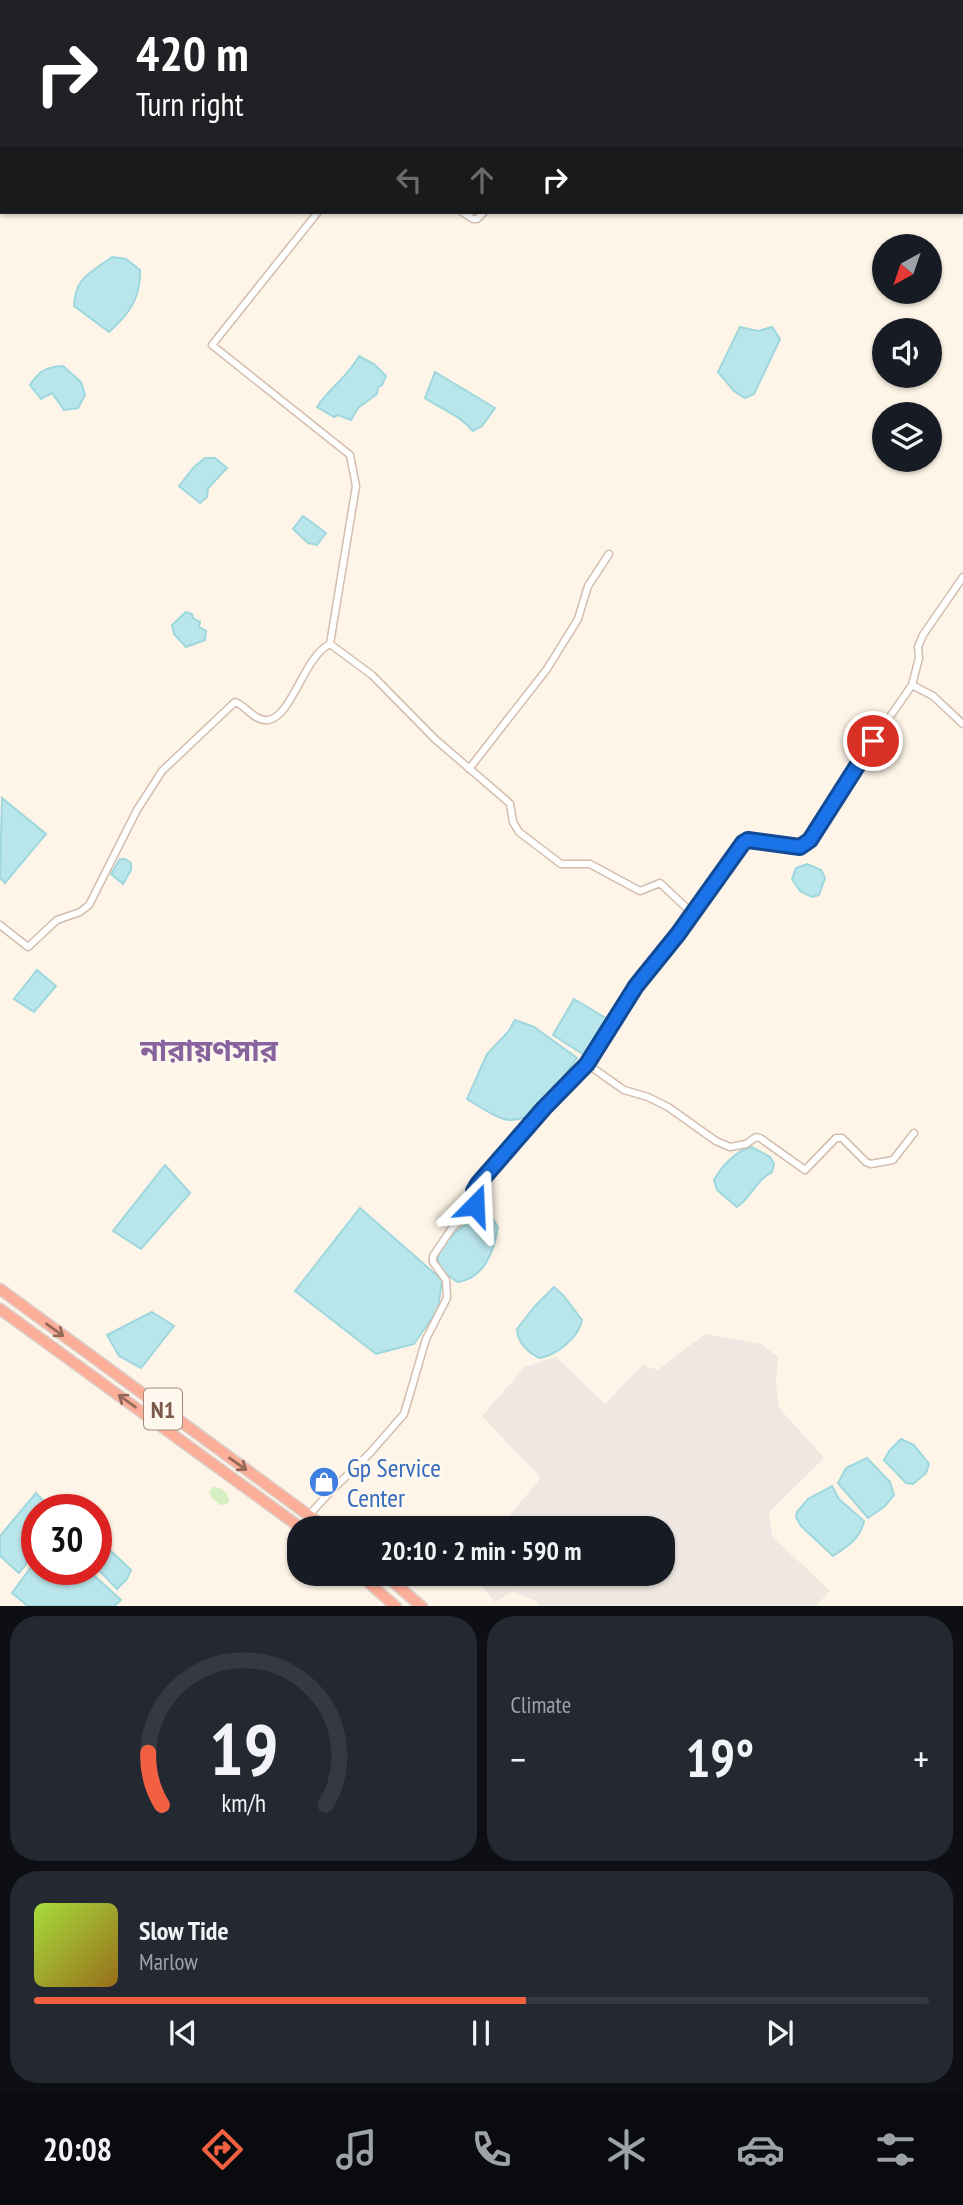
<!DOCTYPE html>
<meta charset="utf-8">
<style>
:root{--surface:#171b24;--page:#242831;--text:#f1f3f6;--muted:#9ea1a6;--line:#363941;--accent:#f26042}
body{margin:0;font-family:"PT Sans Narrow","Noto Sans Bengali",sans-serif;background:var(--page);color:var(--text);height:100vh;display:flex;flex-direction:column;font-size:26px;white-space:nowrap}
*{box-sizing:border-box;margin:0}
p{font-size:23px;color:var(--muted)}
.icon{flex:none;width:38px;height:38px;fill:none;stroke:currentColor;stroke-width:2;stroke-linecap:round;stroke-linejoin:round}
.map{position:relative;height:1606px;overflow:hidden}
.panel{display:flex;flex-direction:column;gap:10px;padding:10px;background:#0d0f14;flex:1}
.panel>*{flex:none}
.top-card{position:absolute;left:0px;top:0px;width:964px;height:214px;box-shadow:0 2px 5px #0004;background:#202124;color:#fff;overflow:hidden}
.needle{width:46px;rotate:220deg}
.controls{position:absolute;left:872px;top:234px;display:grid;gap:14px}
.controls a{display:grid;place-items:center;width:70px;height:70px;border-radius:50%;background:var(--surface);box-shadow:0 2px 5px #0004;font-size:35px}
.speed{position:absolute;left:21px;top:1494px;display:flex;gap:14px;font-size:35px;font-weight:700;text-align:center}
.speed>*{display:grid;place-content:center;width:91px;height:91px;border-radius:50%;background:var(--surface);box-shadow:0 2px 5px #0004;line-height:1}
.speed .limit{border:10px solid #d22;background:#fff;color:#111}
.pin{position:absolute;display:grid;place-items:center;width:60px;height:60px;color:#fff;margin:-30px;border:4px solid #fff;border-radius:50%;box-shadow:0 2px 7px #0007}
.me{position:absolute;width:77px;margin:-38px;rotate:21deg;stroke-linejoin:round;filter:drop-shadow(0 0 5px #0008)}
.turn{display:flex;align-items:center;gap:24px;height:147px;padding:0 21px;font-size:32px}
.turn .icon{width:91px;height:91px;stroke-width:2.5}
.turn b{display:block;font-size:49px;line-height:60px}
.lanes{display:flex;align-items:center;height:66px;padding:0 21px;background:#0003;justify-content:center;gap:35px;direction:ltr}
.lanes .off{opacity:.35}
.big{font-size:52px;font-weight:800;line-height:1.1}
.panel .tile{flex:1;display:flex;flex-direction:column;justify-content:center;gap:10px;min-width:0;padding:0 24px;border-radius:28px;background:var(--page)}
.panel .dial{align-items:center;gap:0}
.dial svg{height:182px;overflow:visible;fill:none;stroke:var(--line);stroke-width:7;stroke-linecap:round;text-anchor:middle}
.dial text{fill:var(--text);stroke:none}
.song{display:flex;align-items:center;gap:21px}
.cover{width:84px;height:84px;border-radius:10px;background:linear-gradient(135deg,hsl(80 70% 55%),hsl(40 70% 35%))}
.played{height:7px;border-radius:4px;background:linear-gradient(90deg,var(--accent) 55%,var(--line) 55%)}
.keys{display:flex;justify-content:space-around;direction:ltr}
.heat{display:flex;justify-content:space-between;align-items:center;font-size:38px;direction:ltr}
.panel .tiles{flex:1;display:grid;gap:10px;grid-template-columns:1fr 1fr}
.tile:last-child{grid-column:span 2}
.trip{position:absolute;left:287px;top:1516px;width:388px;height:70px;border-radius:28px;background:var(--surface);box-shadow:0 2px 5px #0004;font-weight:800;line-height:70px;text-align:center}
.menu{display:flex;height:112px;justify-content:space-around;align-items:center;background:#090b0e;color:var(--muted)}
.menu .icon{width:49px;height:49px}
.menu .active{color:var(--accent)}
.menu b{font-size:32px;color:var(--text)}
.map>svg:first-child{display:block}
.industrial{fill:#efe7e1}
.green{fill:#d7eec3}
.water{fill:#b9e6ea;stroke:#9ed7dd;stroke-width:2}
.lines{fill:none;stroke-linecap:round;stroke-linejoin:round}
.street-casing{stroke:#d4bdae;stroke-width:9}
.highway-casing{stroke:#dad0cc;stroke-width:13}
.street{stroke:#fff;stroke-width:6}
.highway{stroke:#fdae99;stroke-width:10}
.oneway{stroke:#956958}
.route-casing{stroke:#114b97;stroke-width:18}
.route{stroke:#1a73e8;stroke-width:12}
.labels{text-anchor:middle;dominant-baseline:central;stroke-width:7;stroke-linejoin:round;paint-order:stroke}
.shield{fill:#fff8ef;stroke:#a3887a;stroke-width:2}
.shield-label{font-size:24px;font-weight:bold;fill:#7b5848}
.shop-label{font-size:26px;fill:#366cbe;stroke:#fff8ef;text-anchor:start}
.quarter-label{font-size:30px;font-weight:bold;fill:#88649e;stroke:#fff8ef}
</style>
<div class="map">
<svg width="963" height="1607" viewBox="0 0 963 1607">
<rect width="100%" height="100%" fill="#fef4e7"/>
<path class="industrial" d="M705 1334 761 1344 778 1357 776 1384 779 1408 824 1458 769 1512 772 1536 830 1591 815 1607 540 1606 535 1601 514 1591 495 1602 472 1573H663V1528H499L541 1478 482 1416 525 1367 556 1357 605 1404 643 1365 658 1370Z"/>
<path class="green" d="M213 1487C221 1486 228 1493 229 1500L227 1504 220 1505 211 1497 209 1492Z"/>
<path class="water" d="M112 257 126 259 140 270C141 298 129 314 109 332L74 306C75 277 91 273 112 257Z
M740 327 758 331 772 327 780 339 754 394 745 398 734 391 718 372Z
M359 356 374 364 386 376 382 385 378 387 377 394 358 408 351 420 338 415 334 417 317 407C329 388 349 376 359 356Z
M63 366 81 382 85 395 78 408 64 410 52 393 41 399 30 385C39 371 46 367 63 366Z
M435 372 495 408 482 426 473 431C460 415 442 410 425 398Z
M205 458H215L227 468 208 488 207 497 200 503 179 486 194 467Z
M303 516 326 533 317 545 308 543 293 529Z
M186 612 192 614 193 618 200 622 199 627 206 631 205 640 186 647 174 634 172 625Z
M2 798 46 834 5 883 0 878Z
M120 859H125L131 863V870L123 884 111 874Z
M807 864 821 870 825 878 819 895 812 897 800 891 792 879 796 868Z
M37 970 56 986 34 1012 14 999Z
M574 999 609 1020 589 1058 553 1035Z
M515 1020 534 1027 577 1058C561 1079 533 1131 501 1118 489 1114 478 1105 467 1099L487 1054 508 1032Z
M752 1147 770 1157 774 1164 772 1172C756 1180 751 1198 737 1207L717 1190 714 1180C721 1167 736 1150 752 1147Z
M165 1165 190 1193 141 1249 113 1231Z
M360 1208 442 1280 438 1309 414 1344 376 1354 295 1291Z
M486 1215 493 1219 498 1227C494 1251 485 1278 458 1282 450 1277 439 1271 438 1261 437 1243 470 1218 486 1215Z
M554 1287 563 1295 582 1320C579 1337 557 1355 540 1358 529 1354 517 1342 517 1329L535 1306Z
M152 1312 174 1326 141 1368 119 1356 107 1335Z
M901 1439 914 1445 929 1464 926 1473 913 1484 906 1483 884 1460 889 1451Z
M867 1458 890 1482 894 1495 885 1506 868 1518 838 1483 846 1468Z
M832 1486 839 1499 864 1521C860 1539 848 1546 833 1556L801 1526 796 1517 797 1512 808 1499Z
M36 1493 52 1510H37V1550L19 1573 0 1556V1536Z
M109 1549 131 1570 127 1579 117 1589 96 1567 97 1557Z
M37 1559V1570H88L121 1600 114 1606H28L12 1593Z"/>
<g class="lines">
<g class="street-casing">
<path id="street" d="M285 0 287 2
M318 212 212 345 350 455 356 486 330 644
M462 212 473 219H477L484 212
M330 644 372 675 435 739 506 800 510 804 513 822 519 832 561 864H590L640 891 660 883 692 913
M912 685 933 696 963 724
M469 769 547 669 578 619 588 586 609 554
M0 925 28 947 57 920 80 912 89 905 137 810 162 771 235 702C245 705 255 722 268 720 292 717 304 656 330 644
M587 1064 624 1090 648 1097 668 1107 716 1141 730 1147 746 1144 756 1137 760 1138 805 1170 836 1138H842L866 1162 871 1164 893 1160 914 1133
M309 1515 331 1491 370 1453 404 1414 426 1339 447 1298 446 1280 433 1262V1256L452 1228 471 1211 475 1205 474 1191 478 1184 544 1108 587 1064 636 986 678 934 743 843 748 840 800 847 810 840 864 754 912 685 919 658 918 647 923 635 963 577"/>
</g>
<g class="highway-casing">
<path id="highway" d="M0 1289 326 1528
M0 1309 301 1528
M358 1573 396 1607
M383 1573 422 1607"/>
</g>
<use href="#street" class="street"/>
<use href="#highway" class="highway"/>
</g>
<defs><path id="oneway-shaft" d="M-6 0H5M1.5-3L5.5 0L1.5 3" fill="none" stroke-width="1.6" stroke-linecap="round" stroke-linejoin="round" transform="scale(1.75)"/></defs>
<g class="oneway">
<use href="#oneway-shaft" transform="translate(55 1330) rotate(36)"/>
<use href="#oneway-shaft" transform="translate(127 1401) rotate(-144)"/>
<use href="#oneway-shaft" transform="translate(238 1464) rotate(35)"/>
</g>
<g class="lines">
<g class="route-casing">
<path id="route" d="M475 1205 474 1191 478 1184 544 1108 587 1064 636 986 678 934 743 843 748 840 800 847 810 840 873 741"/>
</g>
<use href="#route" class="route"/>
</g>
<defs>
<g id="shop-disc" transform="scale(1.575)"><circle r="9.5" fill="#3f7fe0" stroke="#fff8ef"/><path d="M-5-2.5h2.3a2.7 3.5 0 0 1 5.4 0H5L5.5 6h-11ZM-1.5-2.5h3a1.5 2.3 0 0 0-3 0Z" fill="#fff"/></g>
</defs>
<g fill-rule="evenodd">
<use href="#shop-disc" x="324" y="1482"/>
</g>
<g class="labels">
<rect class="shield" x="144" y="1388.5" width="38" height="41" rx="5"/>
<g class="shield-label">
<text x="163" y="1409">N1</text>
</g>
<g class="shop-label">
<text x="347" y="1467">Gp Service<tspan x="347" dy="30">Center</tspan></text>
</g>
<g class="quarter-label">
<text x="209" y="1049">নারায়ণসার</text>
</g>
</g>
</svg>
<div class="controls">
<a><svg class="needle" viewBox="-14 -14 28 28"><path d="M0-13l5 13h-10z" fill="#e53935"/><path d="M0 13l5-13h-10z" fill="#9ea1a6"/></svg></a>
<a><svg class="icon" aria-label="sound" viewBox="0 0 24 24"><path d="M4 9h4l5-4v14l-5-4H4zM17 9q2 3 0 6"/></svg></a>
<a><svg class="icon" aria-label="layers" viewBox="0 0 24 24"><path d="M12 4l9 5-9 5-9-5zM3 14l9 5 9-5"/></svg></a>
</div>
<div class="speed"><div class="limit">30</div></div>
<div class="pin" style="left:873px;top:741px;background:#d93025"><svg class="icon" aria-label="arrive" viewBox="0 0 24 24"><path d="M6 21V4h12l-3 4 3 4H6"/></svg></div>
<svg class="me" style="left:475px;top:1205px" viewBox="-20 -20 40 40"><path d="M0-17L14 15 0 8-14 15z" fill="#1a73e8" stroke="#fff" stroke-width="4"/></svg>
<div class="trip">20:10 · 2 min · 590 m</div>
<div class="top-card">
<div class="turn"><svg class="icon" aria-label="right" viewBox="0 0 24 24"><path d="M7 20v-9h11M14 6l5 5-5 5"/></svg><div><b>420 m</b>Turn right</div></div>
<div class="lanes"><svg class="icon off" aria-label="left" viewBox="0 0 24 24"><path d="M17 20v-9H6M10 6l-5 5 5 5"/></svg><svg class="icon off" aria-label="ahead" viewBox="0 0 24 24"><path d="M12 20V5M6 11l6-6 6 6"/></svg><svg class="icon" aria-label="right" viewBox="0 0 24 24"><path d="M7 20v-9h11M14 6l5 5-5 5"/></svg></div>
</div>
</div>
<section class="panel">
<div class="tiles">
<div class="tile dial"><svg viewBox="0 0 100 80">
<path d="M14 69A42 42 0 1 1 86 69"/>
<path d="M14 69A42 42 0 0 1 8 46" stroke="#f26042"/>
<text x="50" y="56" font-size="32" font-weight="700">19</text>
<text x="50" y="72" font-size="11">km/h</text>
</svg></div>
<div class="tile"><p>Climate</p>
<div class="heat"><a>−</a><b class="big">19°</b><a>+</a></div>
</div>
<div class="tile">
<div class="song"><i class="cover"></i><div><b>Slow Tide</b><p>Marlow</p></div></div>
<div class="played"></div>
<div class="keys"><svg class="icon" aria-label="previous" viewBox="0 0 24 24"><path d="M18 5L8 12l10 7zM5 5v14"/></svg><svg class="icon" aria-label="pause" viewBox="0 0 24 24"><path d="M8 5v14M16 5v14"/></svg><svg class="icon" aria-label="next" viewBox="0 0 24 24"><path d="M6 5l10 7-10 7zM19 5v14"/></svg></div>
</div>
</div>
</section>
<nav class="menu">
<b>20:08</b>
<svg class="icon active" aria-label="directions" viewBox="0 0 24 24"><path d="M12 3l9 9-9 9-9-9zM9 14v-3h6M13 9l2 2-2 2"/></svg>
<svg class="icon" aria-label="music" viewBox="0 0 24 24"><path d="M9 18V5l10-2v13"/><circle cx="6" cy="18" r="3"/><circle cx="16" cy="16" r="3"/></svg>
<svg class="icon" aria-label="phone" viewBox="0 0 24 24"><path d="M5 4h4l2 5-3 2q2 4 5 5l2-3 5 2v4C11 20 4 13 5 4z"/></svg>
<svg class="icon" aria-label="climate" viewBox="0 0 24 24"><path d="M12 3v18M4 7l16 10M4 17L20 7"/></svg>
<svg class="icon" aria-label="car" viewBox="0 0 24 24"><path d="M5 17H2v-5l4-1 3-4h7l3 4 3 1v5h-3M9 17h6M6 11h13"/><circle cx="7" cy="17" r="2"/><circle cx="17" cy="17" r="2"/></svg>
<svg class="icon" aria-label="filters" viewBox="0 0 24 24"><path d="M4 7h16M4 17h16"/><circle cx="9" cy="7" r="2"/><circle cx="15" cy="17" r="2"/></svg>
</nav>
